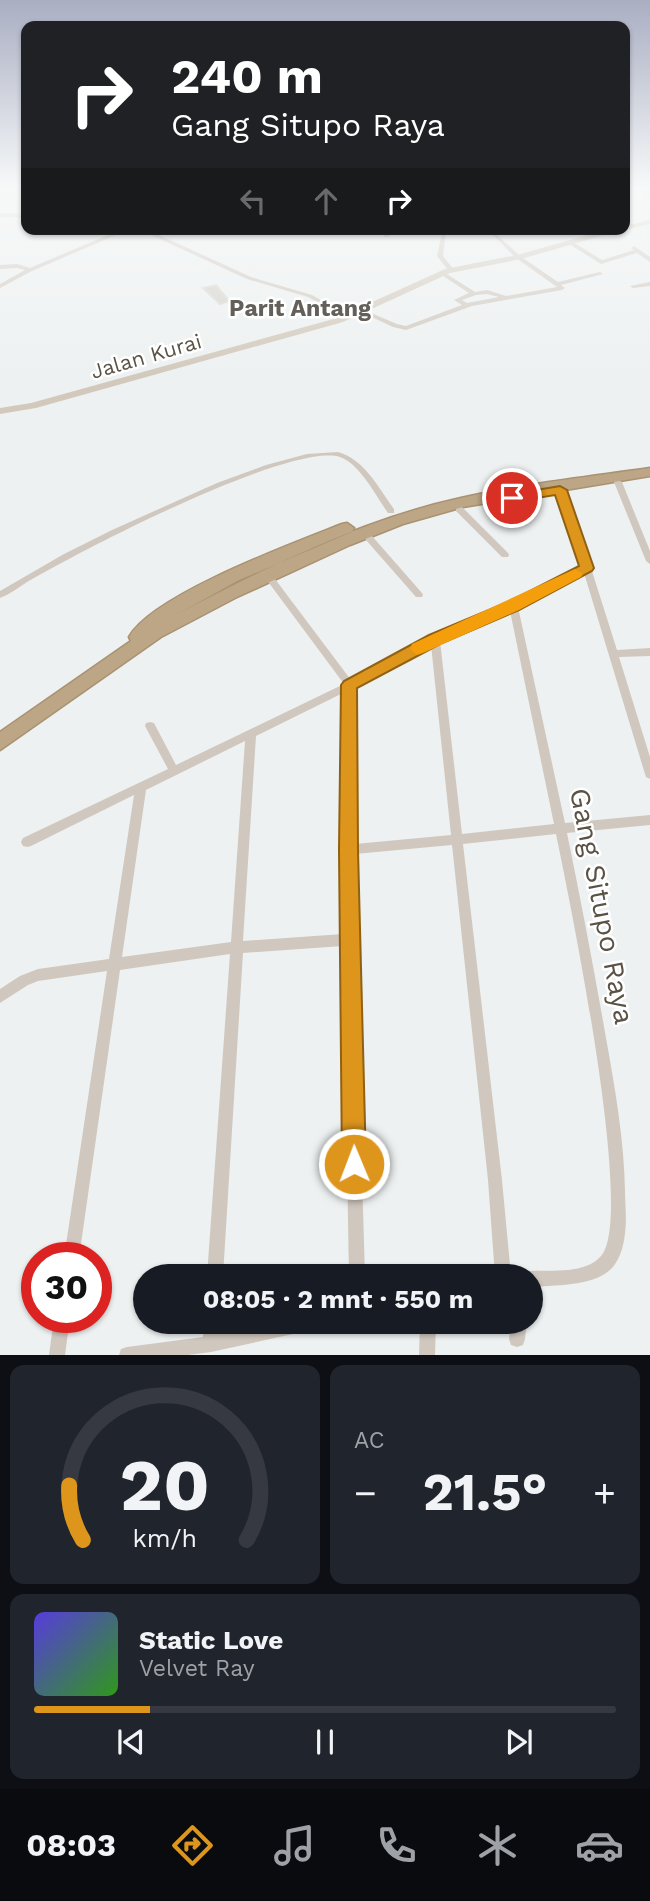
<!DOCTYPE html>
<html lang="id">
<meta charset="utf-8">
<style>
:root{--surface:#171b24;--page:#20242c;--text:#f1f3f6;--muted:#9ea1a6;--line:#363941;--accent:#dd951c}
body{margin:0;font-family:"Work Sans",sans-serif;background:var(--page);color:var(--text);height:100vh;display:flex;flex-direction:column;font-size:26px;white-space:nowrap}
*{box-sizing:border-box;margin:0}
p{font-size:23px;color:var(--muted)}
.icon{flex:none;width:38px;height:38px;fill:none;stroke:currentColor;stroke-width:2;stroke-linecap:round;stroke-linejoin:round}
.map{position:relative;height:1355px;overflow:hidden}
.panel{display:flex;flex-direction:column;gap:10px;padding:10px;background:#0d0f14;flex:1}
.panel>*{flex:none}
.banner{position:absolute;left:21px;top:21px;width:609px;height:214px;border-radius:14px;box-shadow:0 2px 5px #0004;background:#202124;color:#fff;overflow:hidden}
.speed{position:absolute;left:21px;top:1242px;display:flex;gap:14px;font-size:35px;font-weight:700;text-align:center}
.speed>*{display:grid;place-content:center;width:91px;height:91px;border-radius:50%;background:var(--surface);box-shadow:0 2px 5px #0004;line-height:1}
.speed .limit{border:10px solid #d22;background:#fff;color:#111}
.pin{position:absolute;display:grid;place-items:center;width:60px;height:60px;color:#fff;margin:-30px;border:4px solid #fff;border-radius:50%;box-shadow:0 2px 7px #0007}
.me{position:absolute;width:77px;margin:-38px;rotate:359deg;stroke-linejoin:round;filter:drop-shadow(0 0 5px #0008)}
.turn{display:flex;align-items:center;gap:24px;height:147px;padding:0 35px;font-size:32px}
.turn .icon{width:91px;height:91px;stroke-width:2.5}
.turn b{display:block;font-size:49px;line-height:60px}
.lanes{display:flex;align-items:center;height:66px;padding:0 35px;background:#0003;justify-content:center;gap:35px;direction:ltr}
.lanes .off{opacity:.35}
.big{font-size:52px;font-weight:700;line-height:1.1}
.panel .tile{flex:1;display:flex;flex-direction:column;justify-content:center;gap:10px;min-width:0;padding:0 24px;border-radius:14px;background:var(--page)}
.panel .dial{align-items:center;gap:0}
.dial svg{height:182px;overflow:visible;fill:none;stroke:var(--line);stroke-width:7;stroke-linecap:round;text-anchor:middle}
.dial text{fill:var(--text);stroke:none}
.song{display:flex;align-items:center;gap:21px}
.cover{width:84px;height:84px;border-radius:10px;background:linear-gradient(135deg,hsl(250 70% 55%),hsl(110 70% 35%))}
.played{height:7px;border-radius:4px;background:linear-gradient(90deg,var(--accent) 20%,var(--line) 20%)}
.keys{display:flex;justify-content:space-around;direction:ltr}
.heat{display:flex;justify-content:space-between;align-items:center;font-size:38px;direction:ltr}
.panel .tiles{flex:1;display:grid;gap:10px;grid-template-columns:1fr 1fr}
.tile:last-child{grid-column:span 2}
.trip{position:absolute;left:133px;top:1264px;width:410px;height:70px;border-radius:35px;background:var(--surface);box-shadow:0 2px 5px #0004;font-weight:700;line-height:70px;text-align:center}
.tab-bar{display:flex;height:112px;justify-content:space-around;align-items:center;background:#090b0e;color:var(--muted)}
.tab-bar .icon{width:49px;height:49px}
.tab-bar .active{color:var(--accent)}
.tab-bar b{font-size:32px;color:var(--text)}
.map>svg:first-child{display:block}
.building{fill:#d3d1ca;stroke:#dad8d2;stroke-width:2}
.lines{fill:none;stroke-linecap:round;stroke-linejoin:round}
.highway-casing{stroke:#a89272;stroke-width:3}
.street{fill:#d0c8bf;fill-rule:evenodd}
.secondary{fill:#d2c9bc;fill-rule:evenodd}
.highway{fill:#bca686;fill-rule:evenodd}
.route{fill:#dd951c;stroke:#906112;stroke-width:2}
.slow{fill:#f59e0b}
.labels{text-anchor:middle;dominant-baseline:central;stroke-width:5;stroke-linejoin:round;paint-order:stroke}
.far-street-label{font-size:21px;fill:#5b5246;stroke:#fff}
.far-quarter-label{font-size:23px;font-weight:bold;fill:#63605b;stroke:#fff}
.near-street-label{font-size:28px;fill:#5b5246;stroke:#fff}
</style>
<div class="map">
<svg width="650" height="1355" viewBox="0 0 650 1355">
<rect width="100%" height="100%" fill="#eef1f1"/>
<path class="building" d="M216 285 229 301 220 304 203 288Z"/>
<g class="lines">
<g class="highway-casing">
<path id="highway" d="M650 468V476L463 507 403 524 350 545 235 598 161 637 0 750V732L131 641 129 637C152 595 294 543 342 524L347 523 354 528 352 532 239 580 172 617C263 569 360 520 461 498 523 484 587 477 650 468Z"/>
</g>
<path class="street" d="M0 213 26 214V218L0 217Z
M122 229H130L32 271 0 288V284L25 270 17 268 0 269V265L17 264 30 268Z
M138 229H146L251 277 312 295 351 317 346 318 308 297 247 279Z
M393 229H400L388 237H384V235Z
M438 229 477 230 474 232H446L443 256 454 270 453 271H449L437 256 442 232 438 231Z
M487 229H491L520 256 558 282 600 272 603 274 561 285 565 288 562 290 472 306 406 330 393 327 359 311 364 310 397 324 406 326 462 305 454 300 469 293 440 274 439 273 442 271 475 292 487 290 506 296 557 287 516 258ZM487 294 499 297 467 303 462 300 476 295Z
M569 242H573L602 260 634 250 631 248 634 246 650 257V262L637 253 601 264 569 244Z
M650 282V286L633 288 630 286Z
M338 452C365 460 378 487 394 509V513H388C376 496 360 464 340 457 295 443 115 534 69 559 55 566 41 574 27 582 18 588 10 594 0 598V591L64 554 112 530 217 483 266 465 307 454Z
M615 480H618L622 482 650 551V564L646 561 614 482Z
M560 487 564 490 591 568 617 650 650 648V656L619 657 650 757V779L646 777 645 774 584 573 518 607 565 823 650 815V825L567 833C581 901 594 969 606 1038 615 1088 624 1139 625 1191 625 1205 627 1219 625 1233 624 1245 620 1259 612 1268 594 1287 554 1285 530 1287V1276H524L525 1274 530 1271C552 1270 586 1274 601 1256 636 1218 569 897 556 834L463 844 502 1180 511 1276H495L488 1180 452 845 355 854V940L365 1276H349L343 946 243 953 223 1276H207L230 954 120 970 79 1258H64L107 971 38 981 28 985 0 1003V989L20 976 38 969 109 959 134 795 31 846 27 847 23 846 21 842 23 838 168 769 145 726 146 723 150 722 154 723 176 765 344 684 269 583 268 581 269 579H275L351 680 432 637 510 604 582 567 556 490ZM510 611 554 824 462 834 440 641ZM431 645 451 835 355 844V687ZM345 692 344 847 342 850 344 853 343 934 243 941 256 736ZM245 741 231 942 122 957 146 790Z
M459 506 462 507 508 553 509 555 508 557H502L456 511V507Z
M369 535 372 536 422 593 423 595 422 597H416L366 540 365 538Z
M54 1318H70L65 1355H49Z
M204 1321H220L219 1334 279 1321H324L322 1327 316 1329 211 1352 188 1355H119L121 1349 127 1347 203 1337Z
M420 1321H436L435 1355H419Z
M511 1321H527L525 1339 523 1345 517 1347 511 1345 509 1339Z"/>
<path class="secondary" d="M632 187H641L650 194V200Z
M650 220V224L625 230H622L521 259 450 273 343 322 36 408 0 414V408L31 403 337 318 445 269 517 255 609 229H625V226Z"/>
<use href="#highway" class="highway"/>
</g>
<linearGradient id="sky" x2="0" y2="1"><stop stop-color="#a9aec2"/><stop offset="0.5" stop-color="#f7f9f9"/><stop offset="1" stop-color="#f7f9f9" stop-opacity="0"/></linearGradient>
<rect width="650" height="377" fill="url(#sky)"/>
<path class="route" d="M560 486 567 490 594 568 592 571 519 610 440 644 357 688 358 850 366 1164 363 1172 354 1176 346 1172 342 1164 339 850 341 685 344 681 429 635 508 602 579 566 555 495 512 502 505 498 512 494Z"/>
<path class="slow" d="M575 569 583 574 581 577 519 610 423 653 417 655 410 649 412 644Z"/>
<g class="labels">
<g class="far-street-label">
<text transform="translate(146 356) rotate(-16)">Jalan Kurai</text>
</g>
<g class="far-quarter-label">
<text x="300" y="308">Parit Antang</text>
</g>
<g class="near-street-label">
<text transform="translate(602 906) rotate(79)">Gang Situpo Raya</text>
</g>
</g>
</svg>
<div class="speed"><div class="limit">30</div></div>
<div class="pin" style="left:512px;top:498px;background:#d93025"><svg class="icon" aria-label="arrive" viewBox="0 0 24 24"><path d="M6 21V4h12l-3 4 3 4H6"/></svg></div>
<svg class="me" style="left:354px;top:1164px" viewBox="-20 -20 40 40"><circle r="17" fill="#dd951c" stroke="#fff" stroke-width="3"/><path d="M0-11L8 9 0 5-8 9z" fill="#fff"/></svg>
<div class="trip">08:05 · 2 mnt · 550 m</div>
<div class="banner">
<div class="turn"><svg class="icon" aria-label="right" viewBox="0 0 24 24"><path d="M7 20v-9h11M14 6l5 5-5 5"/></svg><div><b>240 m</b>Gang Situpo Raya</div></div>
<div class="lanes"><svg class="icon off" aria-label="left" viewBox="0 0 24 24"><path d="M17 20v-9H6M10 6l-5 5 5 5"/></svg><svg class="icon off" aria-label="ahead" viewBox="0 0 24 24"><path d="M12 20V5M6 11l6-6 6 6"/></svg><svg class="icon" aria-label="right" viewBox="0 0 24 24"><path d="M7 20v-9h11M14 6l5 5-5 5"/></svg></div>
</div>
</div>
<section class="panel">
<div class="tiles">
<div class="tile dial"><svg viewBox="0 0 100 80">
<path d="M14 69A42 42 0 1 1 86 69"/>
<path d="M14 69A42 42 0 0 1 8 45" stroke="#dd951c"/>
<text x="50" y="56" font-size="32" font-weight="700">20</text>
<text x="50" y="72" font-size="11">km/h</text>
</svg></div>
<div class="tile"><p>AC</p>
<div class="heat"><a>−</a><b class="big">21.5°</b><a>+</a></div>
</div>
<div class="tile">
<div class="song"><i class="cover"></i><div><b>Static Love</b><p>Velvet Ray</p></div></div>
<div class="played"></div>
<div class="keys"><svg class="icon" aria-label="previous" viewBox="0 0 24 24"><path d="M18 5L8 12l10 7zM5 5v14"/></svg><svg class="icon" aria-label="pause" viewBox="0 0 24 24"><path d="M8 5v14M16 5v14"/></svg><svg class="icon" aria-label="next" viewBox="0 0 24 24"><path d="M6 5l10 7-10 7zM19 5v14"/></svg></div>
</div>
</div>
</section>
<nav class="tab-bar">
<b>08:03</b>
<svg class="icon active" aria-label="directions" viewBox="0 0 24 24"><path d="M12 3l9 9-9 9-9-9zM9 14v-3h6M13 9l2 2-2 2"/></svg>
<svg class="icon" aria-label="music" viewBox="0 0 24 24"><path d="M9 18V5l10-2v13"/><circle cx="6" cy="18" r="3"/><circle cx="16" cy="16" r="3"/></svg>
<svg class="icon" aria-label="phone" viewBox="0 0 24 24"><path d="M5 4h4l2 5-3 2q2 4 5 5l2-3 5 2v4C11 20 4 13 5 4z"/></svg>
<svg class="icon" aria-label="climate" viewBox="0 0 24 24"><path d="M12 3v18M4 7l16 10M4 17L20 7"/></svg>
<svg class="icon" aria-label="car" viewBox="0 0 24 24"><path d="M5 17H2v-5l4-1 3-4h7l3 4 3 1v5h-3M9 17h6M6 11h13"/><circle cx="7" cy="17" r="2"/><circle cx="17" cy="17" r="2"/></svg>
</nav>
